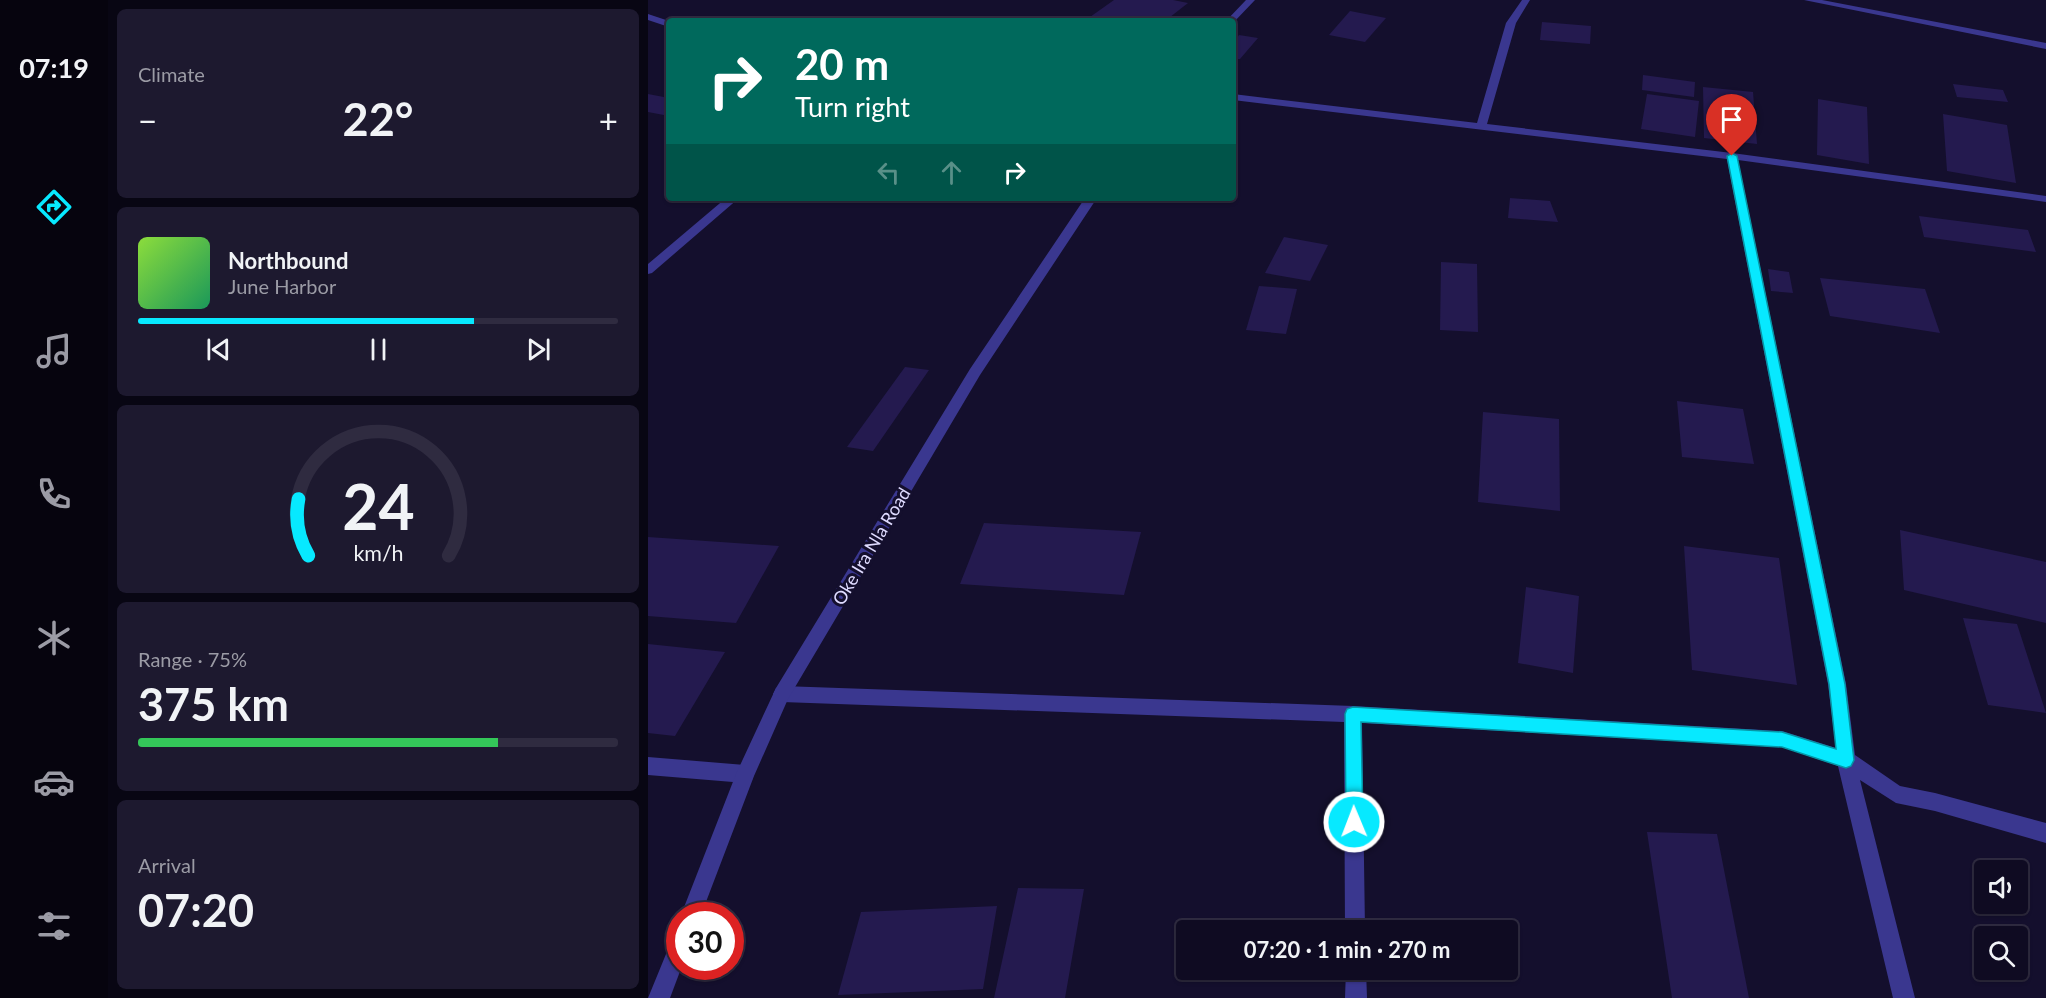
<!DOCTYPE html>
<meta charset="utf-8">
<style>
:root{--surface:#0f0b22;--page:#1d192f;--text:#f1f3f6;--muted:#9b9ba5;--line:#2f2b40;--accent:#07e9ff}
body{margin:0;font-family:Lato,sans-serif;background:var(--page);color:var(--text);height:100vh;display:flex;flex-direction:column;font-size:22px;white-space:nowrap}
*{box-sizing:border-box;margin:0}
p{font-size:20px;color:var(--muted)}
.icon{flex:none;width:33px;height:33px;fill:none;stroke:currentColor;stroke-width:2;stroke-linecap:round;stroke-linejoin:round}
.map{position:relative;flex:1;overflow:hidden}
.drawer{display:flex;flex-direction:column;gap:9px;padding:9px;background:#080613;width:540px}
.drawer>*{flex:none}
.hud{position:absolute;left:18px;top:18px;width:570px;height:183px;border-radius:6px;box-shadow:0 2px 4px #0004,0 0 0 2px var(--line);background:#00695c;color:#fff;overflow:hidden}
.buttons{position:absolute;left:1326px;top:860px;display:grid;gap:12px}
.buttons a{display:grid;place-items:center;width:54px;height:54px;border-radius:6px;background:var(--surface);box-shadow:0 2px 4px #0004,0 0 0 2px var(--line);font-size:30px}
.speed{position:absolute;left:18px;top:902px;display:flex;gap:12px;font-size:30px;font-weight:700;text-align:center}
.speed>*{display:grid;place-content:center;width:78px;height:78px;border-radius:50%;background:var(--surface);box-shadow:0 2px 4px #0004,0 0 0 2px var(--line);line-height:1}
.speed .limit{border:9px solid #d22;background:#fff;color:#111}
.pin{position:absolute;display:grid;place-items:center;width:51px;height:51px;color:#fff;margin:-62px -26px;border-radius:50% 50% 50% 0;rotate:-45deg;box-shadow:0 0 6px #0007}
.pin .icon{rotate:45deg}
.me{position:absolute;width:66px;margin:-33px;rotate:359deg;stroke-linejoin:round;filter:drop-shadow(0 0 4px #0008)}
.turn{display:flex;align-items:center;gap:21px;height:126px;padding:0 30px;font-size:27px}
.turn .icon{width:78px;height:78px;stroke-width:2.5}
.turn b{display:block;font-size:42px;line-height:51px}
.lanes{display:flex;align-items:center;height:57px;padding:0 30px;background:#0003;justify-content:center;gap:30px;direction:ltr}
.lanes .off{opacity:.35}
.big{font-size:45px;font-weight:700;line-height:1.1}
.drawer .tile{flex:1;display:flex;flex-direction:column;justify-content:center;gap:9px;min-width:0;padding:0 21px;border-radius:9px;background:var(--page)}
.drawer .dial{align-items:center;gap:0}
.dial svg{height:156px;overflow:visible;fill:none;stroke:var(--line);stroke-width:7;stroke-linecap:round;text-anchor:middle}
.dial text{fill:var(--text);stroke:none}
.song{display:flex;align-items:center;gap:18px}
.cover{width:72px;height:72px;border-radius:9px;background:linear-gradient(135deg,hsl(90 70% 55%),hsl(150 70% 35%))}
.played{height:6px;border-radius:3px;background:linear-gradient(90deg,var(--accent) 70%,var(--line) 70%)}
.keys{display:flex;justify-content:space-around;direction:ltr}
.heat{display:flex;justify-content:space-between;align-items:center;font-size:33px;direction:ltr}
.charge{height:9px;border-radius:4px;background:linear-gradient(90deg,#34c759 75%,var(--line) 0)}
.trip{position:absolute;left:528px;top:920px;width:342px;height:60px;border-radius:6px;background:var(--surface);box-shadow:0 2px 4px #0004,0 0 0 2px var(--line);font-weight:700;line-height:60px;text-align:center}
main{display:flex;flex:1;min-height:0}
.dock{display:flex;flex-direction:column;width:108px;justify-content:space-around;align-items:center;background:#06040e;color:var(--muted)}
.dock .icon{width:42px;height:42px}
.dock .selected{color:var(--accent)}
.dock b{font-size:27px;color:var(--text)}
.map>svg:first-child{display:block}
.building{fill:#241a4f}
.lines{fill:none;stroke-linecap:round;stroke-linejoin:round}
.minor{fill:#3a378f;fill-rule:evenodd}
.tertiary{fill:#3a378f;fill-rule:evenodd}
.route{fill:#07e9ff;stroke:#0597a6;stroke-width:1.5}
.labels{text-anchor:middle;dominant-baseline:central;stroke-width:6;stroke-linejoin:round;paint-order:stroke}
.street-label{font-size:18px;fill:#dfdbff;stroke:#140f2d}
</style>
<main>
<nav class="dock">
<b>07:19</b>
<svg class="icon selected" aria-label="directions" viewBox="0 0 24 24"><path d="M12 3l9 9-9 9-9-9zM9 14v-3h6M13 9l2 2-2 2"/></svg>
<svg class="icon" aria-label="music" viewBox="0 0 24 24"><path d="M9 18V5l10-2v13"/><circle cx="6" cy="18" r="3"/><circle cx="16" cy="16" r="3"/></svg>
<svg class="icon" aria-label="phone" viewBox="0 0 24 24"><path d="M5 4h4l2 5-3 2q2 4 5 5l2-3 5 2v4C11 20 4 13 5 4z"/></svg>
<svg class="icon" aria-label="climate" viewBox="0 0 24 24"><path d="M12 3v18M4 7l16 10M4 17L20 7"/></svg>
<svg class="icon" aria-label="car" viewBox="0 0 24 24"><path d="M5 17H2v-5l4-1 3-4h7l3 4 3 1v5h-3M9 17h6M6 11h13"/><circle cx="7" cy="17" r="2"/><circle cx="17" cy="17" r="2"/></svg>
<svg class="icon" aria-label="filters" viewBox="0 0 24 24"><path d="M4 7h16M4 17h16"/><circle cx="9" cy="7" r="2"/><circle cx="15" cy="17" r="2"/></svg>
</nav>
<section class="drawer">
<div class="tile"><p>Climate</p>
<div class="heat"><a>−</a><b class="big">22°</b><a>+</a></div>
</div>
<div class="tile">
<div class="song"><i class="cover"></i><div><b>Northbound</b><p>June Harbor</p></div></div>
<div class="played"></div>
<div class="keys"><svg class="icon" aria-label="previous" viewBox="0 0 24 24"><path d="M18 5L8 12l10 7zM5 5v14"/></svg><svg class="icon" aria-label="pause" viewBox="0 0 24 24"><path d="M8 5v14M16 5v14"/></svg><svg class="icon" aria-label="next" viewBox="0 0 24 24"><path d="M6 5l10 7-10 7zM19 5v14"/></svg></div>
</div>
<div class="tile dial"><svg viewBox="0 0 100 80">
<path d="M14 69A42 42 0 1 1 86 69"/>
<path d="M14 69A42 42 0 0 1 9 40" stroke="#07e9ff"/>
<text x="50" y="56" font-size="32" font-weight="700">24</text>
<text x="50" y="72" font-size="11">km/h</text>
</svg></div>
<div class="tile"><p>Range · 75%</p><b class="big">375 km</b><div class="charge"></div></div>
<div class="tile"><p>Arrival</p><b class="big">07:20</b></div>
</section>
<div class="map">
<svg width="1398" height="998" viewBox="0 0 1398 998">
<rect width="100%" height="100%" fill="#140f2d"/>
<path class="building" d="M466 0H525L540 3 517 21H460L442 17Z
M702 11 738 18 717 42 681 35Z
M894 22 943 26 942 44 892 40Z
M591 35 610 38 592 59H585V44Z
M995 75 1047 82 1046 97 994 90Z
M1305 84 1355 90 1360 102 1309 97Z
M1055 87 1105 92 1109 144 1056 138Z
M0 94 21 98V116L0 112Z
M999 94 1051 101 1047 137 993 129Z
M1170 99 1219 107 1221 164 1169 155Z
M1295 114 1359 125 1368 183 1299 171Z
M862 198 902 201 910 222 860 218Z
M1271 216 1380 230 1388 252 1276 237Z
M636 237 680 245 662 281 617 273Z
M793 262 829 264 830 332 792 330Z
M1120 269 1141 272 1145 293 1123 291Z
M1172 278 1277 289 1292 333 1182 316Z
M611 286 649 289 638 334 598 330Z
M257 367 281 370 225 451 199 447Z
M1029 401 1095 409 1106 464 1034 457Z
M835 412 911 419 912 511 830 502Z
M336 523 493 532 476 595 312 584Z
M1252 530 1398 562V623L1256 590Z
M0 537 131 546 88 623 0 616Z
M1036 546 1131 558 1149 685 1044 670Z
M878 587 931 596 925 673 870 663Z
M1315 618 1369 624 1398 713 1340 705Z
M0 644 77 652 27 736 0 733Z
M999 832 1069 834 1101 998H1024Z
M370 888 436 889 417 998H346Z
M349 906 335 989 190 995 213 912Z"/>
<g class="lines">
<path class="minor" d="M874 0H882L868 23 839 124 1084 153 1398 196V202L1090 160 1198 684 1207 755 1252 786 1287 793 1398 823V843L1287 811 1248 803 1212 780 1267 998H1245L1190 766 1134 747 714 723 717 930H697L696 722 134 702 128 700 125 694 128 688 134 686 705 706 1134 731 1188 748 1180 684 1079 159 585 100V94L829 123 858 23Z
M1156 0H1174L1398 43V49Z
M0 14 21 21V27L0 20Z
M78 198H91L4 273 0 274V264Z
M0 757 97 765 104 768 106 774 104 780 97 783 0 775Z
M698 969H718L719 998H697Z"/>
<path class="tertiary" d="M598 0H607L585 23 578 21Z
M437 198H449L332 375 140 699 106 776 53 915H33L88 774 128 688 322 369Z
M32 934V966H34L22 998H0L25 937Z"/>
</g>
<path class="route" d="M1084 153 1089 156 1197 684 1206 760 1203 766 1198 768 1134 747 713 722 715 822 712 828 706 831 700 828 698 822 697 714 699 709 705 707 1134 732 1188 749 1181 684 1079 156Z"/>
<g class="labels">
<g class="street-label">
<text transform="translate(223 546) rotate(-59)">Oke Ira Nla Road</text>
</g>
</g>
</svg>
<div class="buttons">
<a><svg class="icon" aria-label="sound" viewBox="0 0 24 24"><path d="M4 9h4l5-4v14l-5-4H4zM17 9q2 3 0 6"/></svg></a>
<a><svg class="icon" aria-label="search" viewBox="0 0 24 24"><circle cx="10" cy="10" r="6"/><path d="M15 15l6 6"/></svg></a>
</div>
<div class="speed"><div class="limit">30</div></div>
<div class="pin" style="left:1084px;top:156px;background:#d93025"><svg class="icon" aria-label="arrive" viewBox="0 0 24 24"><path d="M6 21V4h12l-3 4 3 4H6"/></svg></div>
<svg class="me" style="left:706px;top:822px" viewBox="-20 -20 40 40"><circle r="17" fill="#07e9ff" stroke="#fff" stroke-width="3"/><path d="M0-11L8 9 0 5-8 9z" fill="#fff"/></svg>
<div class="trip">07:20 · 1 min · 270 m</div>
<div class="hud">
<div class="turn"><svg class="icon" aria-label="right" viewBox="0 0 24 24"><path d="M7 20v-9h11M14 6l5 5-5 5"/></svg><div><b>20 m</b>Turn right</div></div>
<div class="lanes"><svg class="icon off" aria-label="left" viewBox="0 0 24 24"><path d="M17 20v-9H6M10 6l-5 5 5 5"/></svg><svg class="icon off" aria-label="ahead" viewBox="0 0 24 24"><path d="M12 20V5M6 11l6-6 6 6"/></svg><svg class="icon" aria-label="right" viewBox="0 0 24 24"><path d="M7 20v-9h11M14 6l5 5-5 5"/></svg></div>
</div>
</div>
</main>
